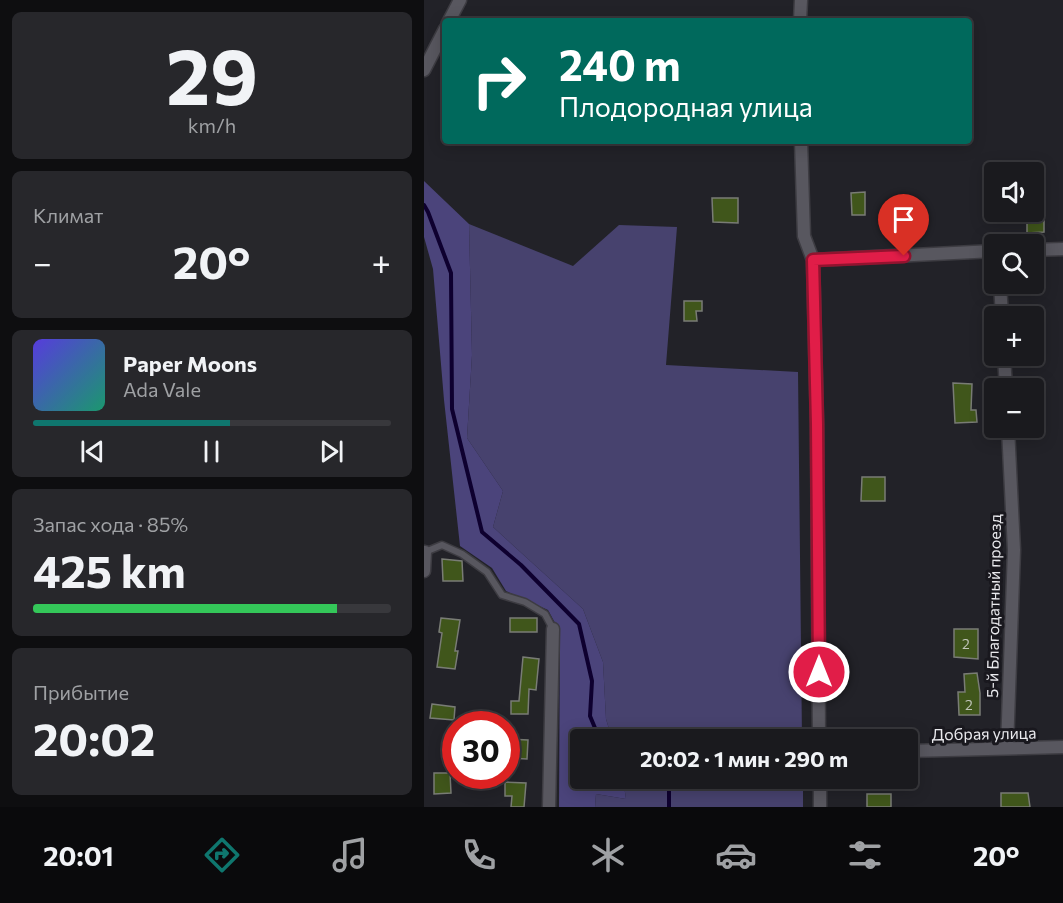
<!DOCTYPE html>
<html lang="ru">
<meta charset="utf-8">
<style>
:root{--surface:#1a1a1e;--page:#27272b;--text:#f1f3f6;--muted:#9fa1a4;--line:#38383c;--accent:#0f766e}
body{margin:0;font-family:Commissioner,sans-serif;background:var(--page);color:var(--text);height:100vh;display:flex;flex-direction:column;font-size:22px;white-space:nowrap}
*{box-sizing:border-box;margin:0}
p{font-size:20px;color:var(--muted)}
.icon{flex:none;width:33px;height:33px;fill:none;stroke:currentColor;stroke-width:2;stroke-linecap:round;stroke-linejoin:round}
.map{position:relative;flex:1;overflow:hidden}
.drawer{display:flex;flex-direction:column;gap:12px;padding:12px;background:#0e0e10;width:424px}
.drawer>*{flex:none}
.guide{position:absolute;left:18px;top:18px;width:530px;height:126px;border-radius:6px;box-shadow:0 3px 15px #0003,0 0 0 2px var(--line);background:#00695c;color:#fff;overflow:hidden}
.buttons{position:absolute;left:560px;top:162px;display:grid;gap:12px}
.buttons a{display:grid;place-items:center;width:60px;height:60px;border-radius:6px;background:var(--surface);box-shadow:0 3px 15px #0003,0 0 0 2px var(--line);font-size:30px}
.speed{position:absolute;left:18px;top:711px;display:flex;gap:12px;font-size:30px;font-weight:700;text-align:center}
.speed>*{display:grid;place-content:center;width:78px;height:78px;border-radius:50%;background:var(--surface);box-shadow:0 3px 15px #0003,0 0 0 2px var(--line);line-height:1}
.speed .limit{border:9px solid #d22;background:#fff;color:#111}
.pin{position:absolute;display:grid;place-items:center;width:51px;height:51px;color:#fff;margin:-62px -26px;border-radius:50% 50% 50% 0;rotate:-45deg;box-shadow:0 0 6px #0007}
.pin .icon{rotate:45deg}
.me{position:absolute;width:66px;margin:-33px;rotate:0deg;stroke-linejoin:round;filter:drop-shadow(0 0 4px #0008)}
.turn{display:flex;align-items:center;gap:21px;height:126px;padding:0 18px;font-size:27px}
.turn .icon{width:78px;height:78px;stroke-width:2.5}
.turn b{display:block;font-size:42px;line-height:51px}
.big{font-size:45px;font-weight:700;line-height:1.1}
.drawer .tile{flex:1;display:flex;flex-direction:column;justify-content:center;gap:9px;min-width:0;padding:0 21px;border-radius:9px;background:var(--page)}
.drawer .dial{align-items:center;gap:0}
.dial b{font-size:78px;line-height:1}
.song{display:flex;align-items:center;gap:18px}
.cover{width:72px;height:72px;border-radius:9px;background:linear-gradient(135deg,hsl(250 70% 55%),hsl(160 70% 35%))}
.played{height:6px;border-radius:3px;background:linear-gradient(90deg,var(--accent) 55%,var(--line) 55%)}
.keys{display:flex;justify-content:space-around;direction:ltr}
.heat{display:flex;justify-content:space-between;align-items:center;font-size:33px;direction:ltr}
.charge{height:9px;border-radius:4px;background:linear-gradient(90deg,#34c759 85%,var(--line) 0)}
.trip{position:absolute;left:146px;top:729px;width:348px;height:60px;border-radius:6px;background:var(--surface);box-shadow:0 3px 15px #0003,0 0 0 2px var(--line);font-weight:700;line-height:60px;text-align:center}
.menu{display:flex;height:96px;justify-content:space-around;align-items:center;background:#0a0a0c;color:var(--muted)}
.menu .icon{width:42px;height:42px}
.menu .selected{color:var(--accent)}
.menu b{font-size:27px;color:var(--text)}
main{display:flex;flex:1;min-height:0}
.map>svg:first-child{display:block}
.green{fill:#47426e}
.forest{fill:#4b447b}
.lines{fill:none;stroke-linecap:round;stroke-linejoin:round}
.stream{stroke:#0e002f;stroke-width:4}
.building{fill:#40561b;stroke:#797c75;stroke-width:1.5}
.lane-casing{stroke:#3d3c42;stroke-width:9}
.street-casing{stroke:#3d3c42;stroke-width:15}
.lane{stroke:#58575f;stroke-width:6}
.street{stroke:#58575f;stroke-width:12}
.route-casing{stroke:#92132f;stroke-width:15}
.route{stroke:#e11d48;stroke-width:10}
.labels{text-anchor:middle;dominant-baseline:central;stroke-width:6;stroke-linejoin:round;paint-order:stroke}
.number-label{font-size:14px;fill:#c0c5b9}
.street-label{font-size:16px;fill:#eaeaee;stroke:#19181e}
</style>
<main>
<section class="drawer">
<div class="tile dial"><b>29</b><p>km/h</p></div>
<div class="tile"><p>Климат</p>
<div class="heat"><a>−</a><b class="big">20°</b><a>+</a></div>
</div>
<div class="tile">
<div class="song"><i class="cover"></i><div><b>Paper Moons</b><p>Ada Vale</p></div></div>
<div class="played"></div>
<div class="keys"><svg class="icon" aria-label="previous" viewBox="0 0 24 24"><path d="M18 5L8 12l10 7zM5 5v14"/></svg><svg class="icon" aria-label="pause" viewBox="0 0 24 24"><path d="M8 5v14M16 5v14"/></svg><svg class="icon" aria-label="next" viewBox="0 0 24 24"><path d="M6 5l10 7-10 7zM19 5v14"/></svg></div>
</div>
<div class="tile"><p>Запас хода · 85%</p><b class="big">425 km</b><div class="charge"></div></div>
<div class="tile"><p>Прибытие</p><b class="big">20:02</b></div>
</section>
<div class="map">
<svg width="639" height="807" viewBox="0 0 639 807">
<rect width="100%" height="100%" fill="#222228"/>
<path class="green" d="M45 224 149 266 195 225 253 227 242 365 374 372 378 739H188L182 719 179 662 159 609 69 527 79 491 43 438 48 355Z
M199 779H379V807H171L172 794 202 799Z"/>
<path class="forest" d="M0 181 45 224 48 355 43 438 79 491 69 527 159 609 179 662 182 719 188 739 156 740V778L199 779 202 799 172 794 171 807H135L136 632 124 610 82 591 68 568 36 546 20 400 9 269 0 237Z"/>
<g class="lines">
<path class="stream" d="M0 205 4 212 27 273 28 409 58 532 97 565 155 624 168 681 166 716 171 728 179 735 178 740
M197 778C208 787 213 789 225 783L233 785 240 782 245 788V807"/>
</g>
<path class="building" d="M441 192V215H428L427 193Z
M288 198H314V223L289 222Z
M620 221V232L603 233V222Z
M260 301H278V311H272L273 321H260Z
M529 383 548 384 547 410H552L553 422 531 423Z
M438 477H461V501H437Z
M18 559 38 561 39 581H19Z
M17 618 36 620 31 651H34L31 669 13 667 18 633 15 632Z
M86 618H113V632H86Z
M530 629H554V659L530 657Z
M99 657 115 659 112 690 105 689 104 714H87V701H95Z
M553 673 556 693V715H535L534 692H541L540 674Z
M8 704 31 707 30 720 6 718Z
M84 739 104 740 103 759 84 758Z
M10 773H26L27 793 10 794Z
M81 782 102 783 100 807H87L88 796H81Z
M577 793H604L606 807H577Z
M443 794H467V807H443Z"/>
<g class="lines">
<g class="lane-casing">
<path id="lane" d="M1 552 18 545 38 554 63 572 78 595 101 602 121 614 129 629"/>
</g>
<g class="street-casing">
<path id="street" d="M25 21 36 0
M376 21 377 0
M0 70 21 29
M377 141 380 236 389 260 393 424 395 740
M609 250 639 249
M389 260 570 251
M576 284 578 316
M580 356 582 388
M0 571 1 552
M583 748 590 550 584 428
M483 751 639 747
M396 778V807
M125 807 129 629"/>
</g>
<use href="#lane" class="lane"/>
<use href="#street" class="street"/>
</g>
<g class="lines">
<g class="route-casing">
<path id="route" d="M395 672 393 424 389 260 480 256"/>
</g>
<use href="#route" class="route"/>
</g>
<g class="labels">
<g class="number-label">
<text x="542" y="643">2</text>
<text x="545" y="704">2</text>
</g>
<g class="street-label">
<text transform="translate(569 606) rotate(-89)">5-й Благодатный проезд</text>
<text transform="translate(560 733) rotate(-1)">Добрая улица</text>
</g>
</g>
</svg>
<div class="buttons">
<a><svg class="icon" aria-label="sound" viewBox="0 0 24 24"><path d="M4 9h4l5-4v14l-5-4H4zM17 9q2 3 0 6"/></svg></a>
<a><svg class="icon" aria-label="search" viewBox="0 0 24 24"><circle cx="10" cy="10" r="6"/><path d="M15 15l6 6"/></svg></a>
<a>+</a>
<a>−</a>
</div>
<div class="speed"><div class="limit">30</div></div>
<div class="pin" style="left:480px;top:256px;background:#d93025"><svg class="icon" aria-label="arrive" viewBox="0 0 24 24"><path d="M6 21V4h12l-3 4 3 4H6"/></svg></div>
<svg class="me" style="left:395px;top:672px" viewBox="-20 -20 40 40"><circle r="17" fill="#e11d48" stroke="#fff" stroke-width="3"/><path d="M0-11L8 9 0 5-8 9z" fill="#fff"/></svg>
<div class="trip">20:02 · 1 мин · 290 m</div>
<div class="guide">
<div class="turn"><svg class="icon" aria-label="right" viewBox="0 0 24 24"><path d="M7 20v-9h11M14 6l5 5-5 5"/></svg><div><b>240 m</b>Плодородная улица</div></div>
</div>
</div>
</main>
<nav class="menu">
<b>20:01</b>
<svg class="icon selected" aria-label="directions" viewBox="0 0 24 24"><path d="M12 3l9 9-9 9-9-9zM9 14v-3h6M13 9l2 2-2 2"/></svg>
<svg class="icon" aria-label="music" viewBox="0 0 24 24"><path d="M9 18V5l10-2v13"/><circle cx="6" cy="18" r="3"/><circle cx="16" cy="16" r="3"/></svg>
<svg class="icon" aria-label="phone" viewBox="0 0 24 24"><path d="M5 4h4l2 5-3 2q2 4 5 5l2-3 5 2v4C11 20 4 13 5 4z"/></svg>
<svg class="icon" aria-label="climate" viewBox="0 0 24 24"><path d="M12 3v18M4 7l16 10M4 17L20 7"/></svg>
<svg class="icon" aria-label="car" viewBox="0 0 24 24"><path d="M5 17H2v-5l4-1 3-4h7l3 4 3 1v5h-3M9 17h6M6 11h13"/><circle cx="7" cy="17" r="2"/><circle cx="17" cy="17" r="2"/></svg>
<svg class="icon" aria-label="filters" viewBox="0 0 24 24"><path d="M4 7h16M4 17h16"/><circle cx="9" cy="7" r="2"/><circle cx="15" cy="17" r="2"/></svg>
<b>20°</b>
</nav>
